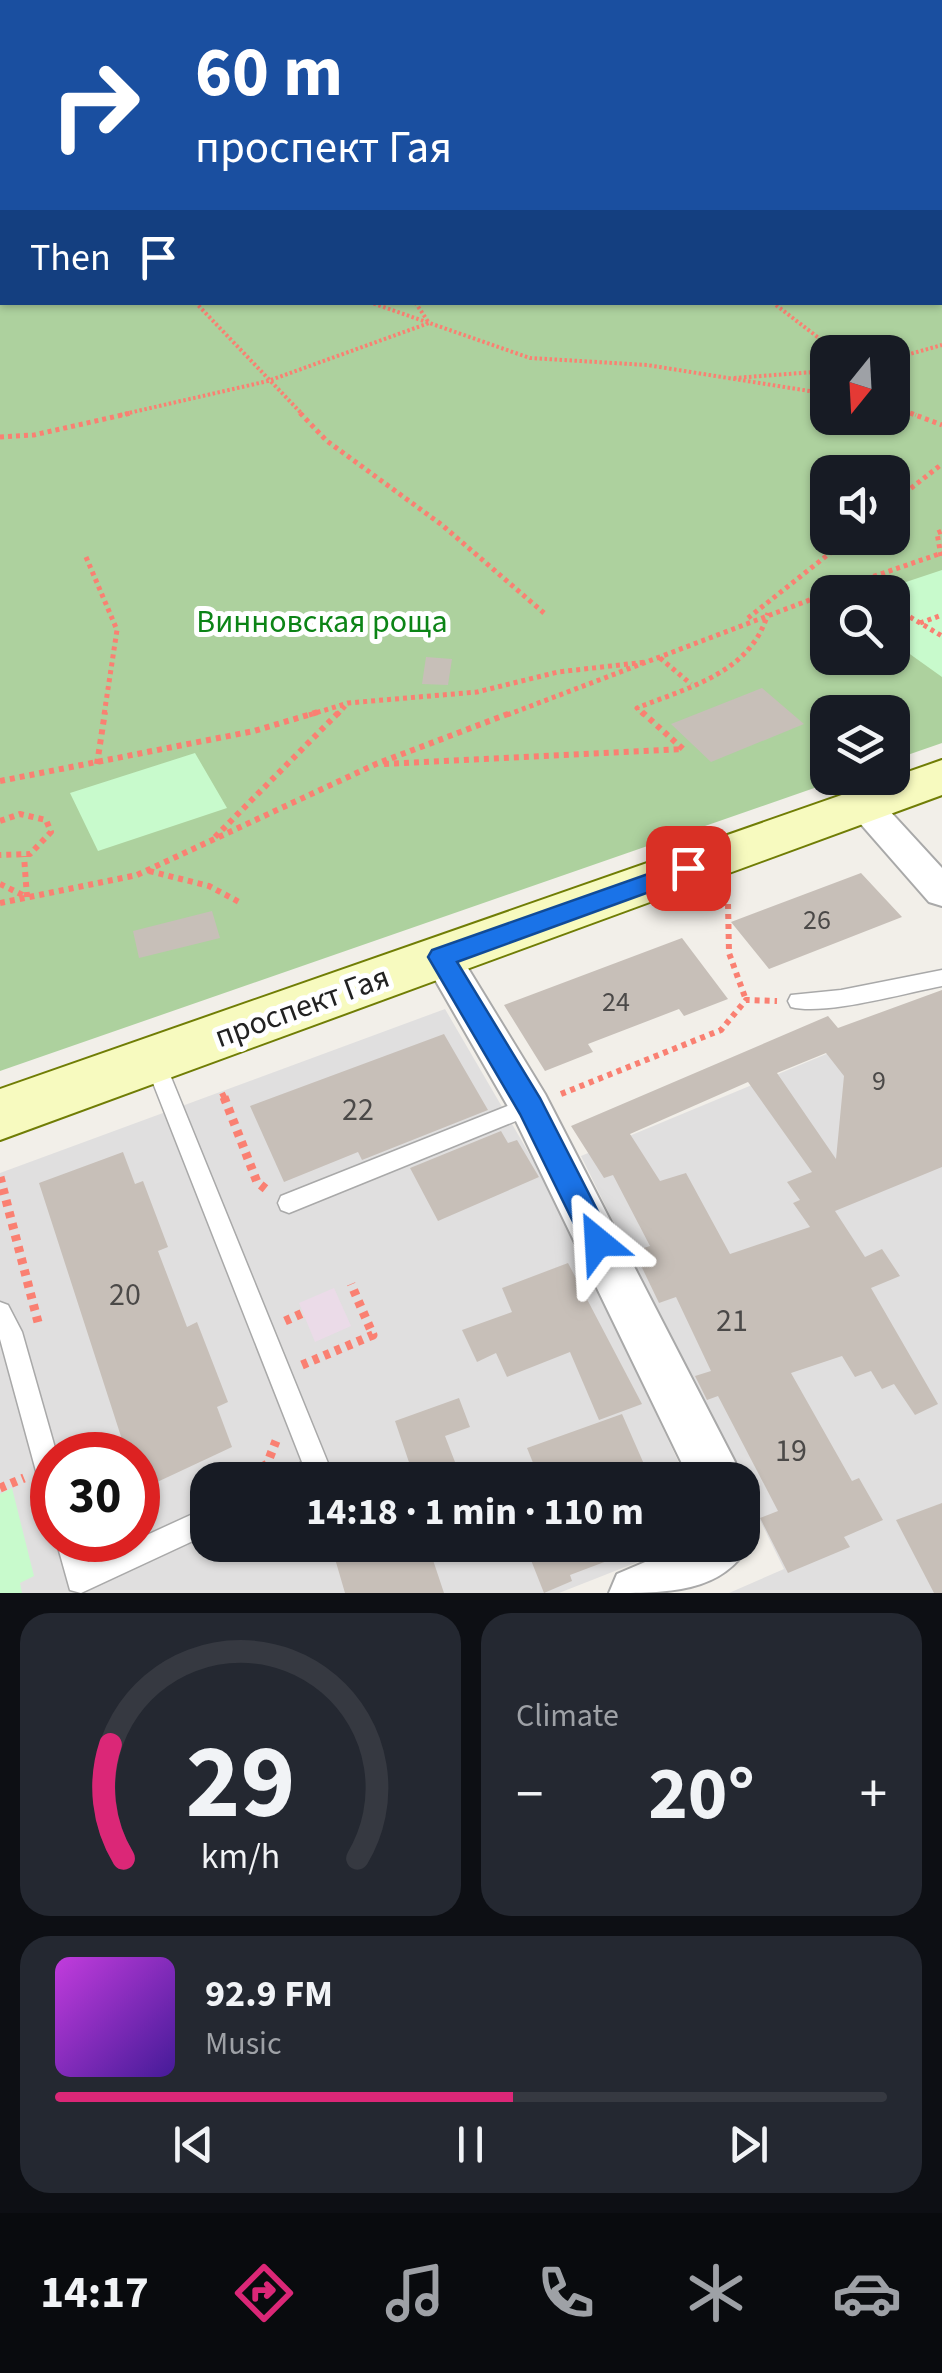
<!DOCTYPE html>
<meta charset="utf-8">
<style>
:root{--surface:#171b24;--page:#242831;--text:#f1f3f6;--muted:#9ea1a6;--line:#363941;--accent:#db2777}
body{margin:0;font-family:"Source Sans 3",sans-serif;background:var(--page);color:var(--text);height:100vh;display:flex;flex-direction:column;font-size:38px;white-space:nowrap}
*{box-sizing:border-box;margin:0}
p{font-size:32px;color:var(--muted)}
.icon{flex:none;width:55px;height:55px;fill:none;stroke:currentColor;stroke-width:2;stroke-linecap:round;stroke-linejoin:round}
.map{position:relative;height:1593px;overflow:hidden}
.drawer{display:flex;flex-direction:column;gap:20px;padding:20px;background:#0d0f14;flex:1}
.drawer>*{flex:none}
.guide{position:absolute;left:0px;top:0px;width:942px;height:305px;box-shadow:0 2px 8px #0004;background:#1a4fa0;color:#fff;overflow:hidden}
.needle{width:65px;rotate:198deg}
.tools{position:absolute;left:810px;top:335px;display:grid;gap:20px}
.tools a{display:grid;place-items:center;width:100px;height:100px;border-radius:20px;background:var(--surface);box-shadow:0 2px 8px #0004;font-size:50px}
.speed{position:absolute;left:30px;top:1432px;display:flex;gap:20px;font-size:50px;font-weight:700;text-align:center}
.speed>*{display:grid;place-content:center;width:130px;height:130px;border-radius:50%;background:var(--surface);box-shadow:0 2px 8px #0004;line-height:1}
.speed .limit{border:15px solid #d22;background:#fff;color:#111}
.pin{position:absolute;display:grid;place-items:center;width:85px;height:85px;color:#fff;margin:-42px;border-radius:20px;box-shadow:0 5px 15px #0006}
.me{position:absolute;width:110px;margin:-55px;rotate:333deg;stroke-linejoin:round;filter:drop-shadow(0 0 8px #0008)}
.turn{display:flex;align-items:center;gap:35px;height:210px;padding:0 30px;font-size:45px}
.turn .icon{width:130px;height:130px;stroke-width:2.5}
.turn b{display:block;font-size:70px;line-height:85px}
.then{display:flex;align-items:center;height:95px;padding:0 30px;background:#0003;gap:20px;font-size:38px}
.big{font-size:75px;font-weight:700;line-height:1.1}
.drawer .tile{flex:1;display:flex;flex-direction:column;justify-content:center;gap:15px;min-width:0;padding:0 35px;border-radius:30px;background:var(--page)}
.drawer .dial{align-items:center;gap:0}
.dial svg{height:260px;overflow:visible;fill:none;stroke:var(--line);stroke-width:7;stroke-linecap:round;text-anchor:middle}
.dial text{fill:var(--text);stroke:none}
.song{display:flex;align-items:center;gap:30px}
.cover{width:120px;height:120px;border-radius:15px;background:linear-gradient(135deg,hsl(290 70% 55%),hsl(260 70% 35%))}
.played{height:10px;border-radius:5px;background:linear-gradient(90deg,var(--accent) 55%,var(--line) 55%)}
.keys{display:flex;justify-content:space-around;direction:ltr}
.heat{display:flex;justify-content:space-between;align-items:center;font-size:55px;direction:ltr}
.drawer .tiles{flex:1;display:grid;gap:20px;grid-template-columns:1fr 1fr}
.tile:last-child{grid-column:span 2}
.trip{position:absolute;left:190px;top:1462px;width:570px;height:100px;border-radius:30px;background:var(--surface);box-shadow:0 2px 8px #0004;font-weight:700;line-height:100px;text-align:center}
.menu{display:flex;height:160px;justify-content:space-around;align-items:center;background:#090b0e;color:var(--muted)}
.menu .icon{width:70px;height:70px}
.menu .on{color:var(--accent)}
.menu b{font-size:45px;color:var(--text)}
.map>svg:first-child{display:block}
.residential{fill:#e0dfdf;fill-rule:evenodd}
.industrial{fill:#ebdbe8}
.forest{fill:#add19e;fill-rule:evenodd}
.park{fill:#c8facc}
.lines{fill:none;stroke-linecap:round;stroke-linejoin:round}
.stream{stroke:#aad3df;stroke-width:5}
.building{fill:#c7bfb8;fill-rule:evenodd}
.lane-casing{stroke:#a9a9a9;stroke-width:3}
.street-casing{stroke:#a9a9a9;stroke-width:4}
.secondary-casing{stroke:#707d05;stroke-width:4}
.path-far3{stroke:#fa8072;stroke-width:4;stroke-dasharray:2.5 2.5;stroke-linecap:butt}
.path-far2{stroke:#fa8072;stroke-width:5;stroke-dasharray:4 4;stroke-linecap:butt}
.path-far1{stroke:#fa8072;stroke-width:6;stroke-dasharray:5 5;stroke-linecap:butt}
.path{stroke:#fa8072;stroke-width:9;stroke-dasharray:6 6;stroke-linecap:butt}
.lane{fill:#fff;fill-rule:evenodd}
.street{fill:#fff;fill-rule:evenodd}
.secondary{fill:#f7fabf;fill-rule:evenodd}
.route{fill:#1a73e8;stroke:#114b97;stroke-width:2.5}
.labels{text-anchor:middle;dominant-baseline:central;stroke-width:10;stroke-linejoin:round;paint-order:stroke}
.number-label{font-size:28px;fill:#4b4948}
.park-label{font-size:32px;fill:#0c8416;stroke:#fff}
.street-label{font-size:32px;fill:#222;stroke:#fff}
.near-number-label{font-size:32px;fill:#4b4948}
</style>
<div class="map">
<svg width="942" height="1593" viewBox="0 0 942 1593">
<rect width="100%" height="100%" fill="#f2efe9"/>
<path class="residential" d="M942 1006V1593H729L784 1569 581 1156Z
M445 1009 551 1191 687 1480H208V1545H681L559 1593H0V1173ZM52 1455H138V1540H52Z"/>
<path class="industrial" d="M334 1288 351 1326 315 1342 299 1303Z"/>
<path class="forest" d="M0 0H942V743L893 760 892 712H828V778H843L0 1071ZM2 2H940V302H2ZM828 352H892V418H828ZM828 472H892V538H828ZM828 592H892V658H828Z"/>
<path class="park" d="M942 570V677L893 642 892 592H876Z
M195 753 227 808 98 851 70 793Z
M12 1488 34 1576 20 1583 22 1593H0V1494Z"/>
<g class="lines">
<path class="stream" d="M52 0 61 2
M365 2 377 0
M846 2 867 0"/>
</g>
<path class="building" d="M426 657 452 659 448 685 422 684Z
M762 688 804 724 711 762 671 724Z
M861 873 902 917 769 969 731 922Z
M212 911 220 938 139 958 133 931Z
M682 938 728 999 684 1016 679 1009 588 1044 593 1052 545 1071 504 1005Z
M942 990V1167L835 1211 865 1257 882 1249 900 1276 871 1288 938 1404 915 1415 894 1384 882 1389 871 1371 855 1377 842 1356 791 1373 852 1481 859 1478 883 1520 844 1537 850 1547 788 1573 760 1518 778 1511 718 1396 707 1400 695 1376 711 1371 676 1297 659 1303 634 1251 650 1246 613 1175 604 1178 571 1126 828 1016 838 1028ZM826 1053 844 1076 836 1159 777 1073ZM748 1082 812 1172 787 1182 800 1200 793 1203 810 1227 730 1254 686 1173 660 1181 630 1134Z
M444 1034 488 1110 362 1160 358 1152 284 1182 250 1106Z
M501 1131 508 1143 517 1140 539 1177 438 1221 410 1168Z
M123 1152 135 1184 143 1181 168 1247 158 1251 187 1327 197 1322 228 1402 217 1407 232 1447 138 1491V1455H127L39 1183Z
M568 1263 642 1404 599 1420 570 1352 507 1377 496 1353 477 1362 462 1330 512 1312 502 1288Z
M459 1398 470 1427 445 1436 455 1462 414 1477 395 1421Z
M622 1414 651 1480H540L527 1448Z
M942 1503V1593H934L896 1520Z
M331 1545H428L444 1593H345Z
M525 1545H644V1547L570 1575 572 1581 544 1593Z"/>
<g class="lines">
<g class="lane-casing">
<path id="lane" d="M942 970V986C905 993 825 1016 791 1007L788 1001 791 995 841 990Z
M154 1052 161 1054 164 1060 330 1468 326 1477 320 1480H278L282 1471 302 1462 144 1060 147 1054Z
M530 1097 538 1100 541 1106 538 1112 289 1213 281 1210 278 1203 281 1196Z
M0 1302 8 1305 22 1332 57 1455H52V1495L43 1491 39 1482 0 1339Z
M208 1507V1534L81 1593 70 1590 56 1540H82L88 1562Z"/>
</g>
<g class="street-casing">
<path id="street" d="M864 793 876 796 942 868V906L929 902 852 814 846 805 852 796Z
M441 942 455 947 545 1094 735 1462 743 1480 742 1481 690 1480 514 1117 422 957 427 947Z
M742 1530 749 1545C722 1593 667 1593 609 1593L617 1574 685 1545H742Z"/>
</g>
<g class="secondary-casing">
<path id="secondary" d="M942 760V795L0 1140V1089Z"/>
</g>
<path class="path-far3" d="M1 0 5 2
M209 2 271 0
M195 302 303 415
M369 302 530 358 647 365 828 394
M772 302 837 352
M892 359 942 345
M734 378 828 371
M892 406 916 415
M120 415 268 381 429 323 415 302"/>
<path class="path-far2" d="M300 413 327 441 442 525 544 613
M910 413 942 425
M0 437 34 435 131 413
M892 503 942 464
M941 556 937 533 942 531
M86 557 117 630 104 715
M828 592 942 553
M910 617 942 636
M748 618 849 538
M920 623 942 615
M660 658 691 684
M309 715 348 703 477 692 558 672 646 662
M337 715 347 704
M507 715 828 593
M644 715 637 708C689 687 751 673 768 613"/>
<path class="path-far1" d="M642 712 683 749
M97 764 105 712
M384 764 683 749
M0 781 254 731 318 712
M0 821 20 814 46 820 51 832 30 854 0 855
M215 837 339 712
M149 871 209 886 241 903
M0 884 27 897 24 856
M0 903 137 875 376 764 513 712
M728 904 729 953 746 1000
M222 1093 225 1099
M561 1094 721 1030 746 1000 777 1001"/>
<path class="path" d="M224 1097 257 1182 267 1190
M0 1177 39 1326
M285 1321 303 1313
M302 1365 373 1335 351 1284
M243 1480 267 1464 276 1441
M0 1488 24 1478"/>
<use href="#lane" class="lane"/>
<use href="#street" class="street"/>
<use href="#secondary" class="secondary"/>
</g>
<path class="route" d="M688 860 699 868 696 875 457 962 540 1098 609 1233 613 1242 609 1252 598 1256 588 1252 520 1114 428 957 432 950Z"/>
<g class="labels">
<g class="number-label">
<text x="817" y="920">26</text>
<text x="616" y="1002">24</text>
<text x="879" y="1081">9</text>
</g>
<g class="park-label">
<text x="322" y="622">Винновская роща</text>
</g>
<g class="street-label">
<text transform="translate(302 1007) rotate(-20)">проспект Гая</text>
</g>
<g class="near-number-label">
<text x="358" y="1110">22</text>
<text x="125" y="1295">20</text>
<text x="732" y="1321">21</text>
<text x="791" y="1451">19</text>
</g>
</g>
</svg>
<div class="tools">
<a><svg class="needle" viewBox="-14 -14 28 28"><path d="M0-13l5 13h-10z" fill="#e53935"/><path d="M0 13l5-13h-10z" fill="#9ea1a6"/></svg></a>
<a><svg class="icon" aria-label="sound" viewBox="0 0 24 24"><path d="M4 9h4l5-4v14l-5-4H4zM17 9q2 3 0 6"/></svg></a>
<a><svg class="icon" aria-label="search" viewBox="0 0 24 24"><circle cx="10" cy="10" r="6"/><path d="M15 15l6 6"/></svg></a>
<a><svg class="icon" aria-label="layers" viewBox="0 0 24 24"><path d="M12 4l9 5-9 5-9-5zM3 14l9 5 9-5"/></svg></a>
</div>
<div class="speed"><div class="limit">30</div></div>
<div class="pin" style="left:688px;top:868px;background:#d93025"><svg class="icon" aria-label="arrive" viewBox="0 0 24 24"><path d="M6 21V4h12l-3 4 3 4H6"/></svg></div>
<svg class="me" style="left:598px;top:1242px" viewBox="-20 -20 40 40"><path d="M0-17L14 15 0 8-14 15z" fill="#1a73e8" stroke="#fff" stroke-width="4"/></svg>
<div class="trip">14:18 · 1 min · 110 m</div>
<div class="guide">
<div class="turn"><svg class="icon" aria-label="right" viewBox="0 0 24 24"><path d="M7 20v-9h11M14 6l5 5-5 5"/></svg><div><b>60 m</b>проспект Гая</div></div>
<div class="then">Then<svg class="icon" aria-label="arrive" viewBox="0 0 24 24"><path d="M6 21V4h12l-3 4 3 4H6"/></svg></div>
</div>
</div>
<section class="drawer">
<div class="tiles">
<div class="tile dial"><svg viewBox="0 0 100 80">
<path d="M14 69A42 42 0 1 1 86 69"/>
<path d="M14 69A42 42 0 0 1 10 34" stroke="#db2777"/>
<text x="50" y="56" font-size="32" font-weight="700">29</text>
<text x="50" y="72" font-size="11">km/h</text>
</svg></div>
<div class="tile"><p>Climate</p>
<div class="heat"><a>−</a><b class="big">20°</b><a>+</a></div>
</div>
<div class="tile">
<div class="song"><i class="cover"></i><div><b>92.9 FM</b><p>Music</p></div></div>
<div class="played"></div>
<div class="keys"><svg class="icon" aria-label="previous" viewBox="0 0 24 24"><path d="M18 5L8 12l10 7zM5 5v14"/></svg><svg class="icon" aria-label="pause" viewBox="0 0 24 24"><path d="M8 5v14M16 5v14"/></svg><svg class="icon" aria-label="next" viewBox="0 0 24 24"><path d="M6 5l10 7-10 7zM19 5v14"/></svg></div>
</div>
</div>
</section>
<nav class="menu">
<b>14:17</b>
<svg class="icon on" aria-label="directions" viewBox="0 0 24 24"><path d="M12 3l9 9-9 9-9-9zM9 14v-3h6M13 9l2 2-2 2"/></svg>
<svg class="icon" aria-label="music" viewBox="0 0 24 24"><path d="M9 18V5l10-2v13"/><circle cx="6" cy="18" r="3"/><circle cx="16" cy="16" r="3"/></svg>
<svg class="icon" aria-label="phone" viewBox="0 0 24 24"><path d="M5 4h4l2 5-3 2q2 4 5 5l2-3 5 2v4C11 20 4 13 5 4z"/></svg>
<svg class="icon" aria-label="climate" viewBox="0 0 24 24"><path d="M12 3v18M4 7l16 10M4 17L20 7"/></svg>
<svg class="icon" aria-label="car" viewBox="0 0 24 24"><path d="M5 17H2v-5l4-1 3-4h7l3 4 3 1v5h-3M9 17h6M6 11h13"/><circle cx="7" cy="17" r="2"/><circle cx="17" cy="17" r="2"/></svg>
</nav>
